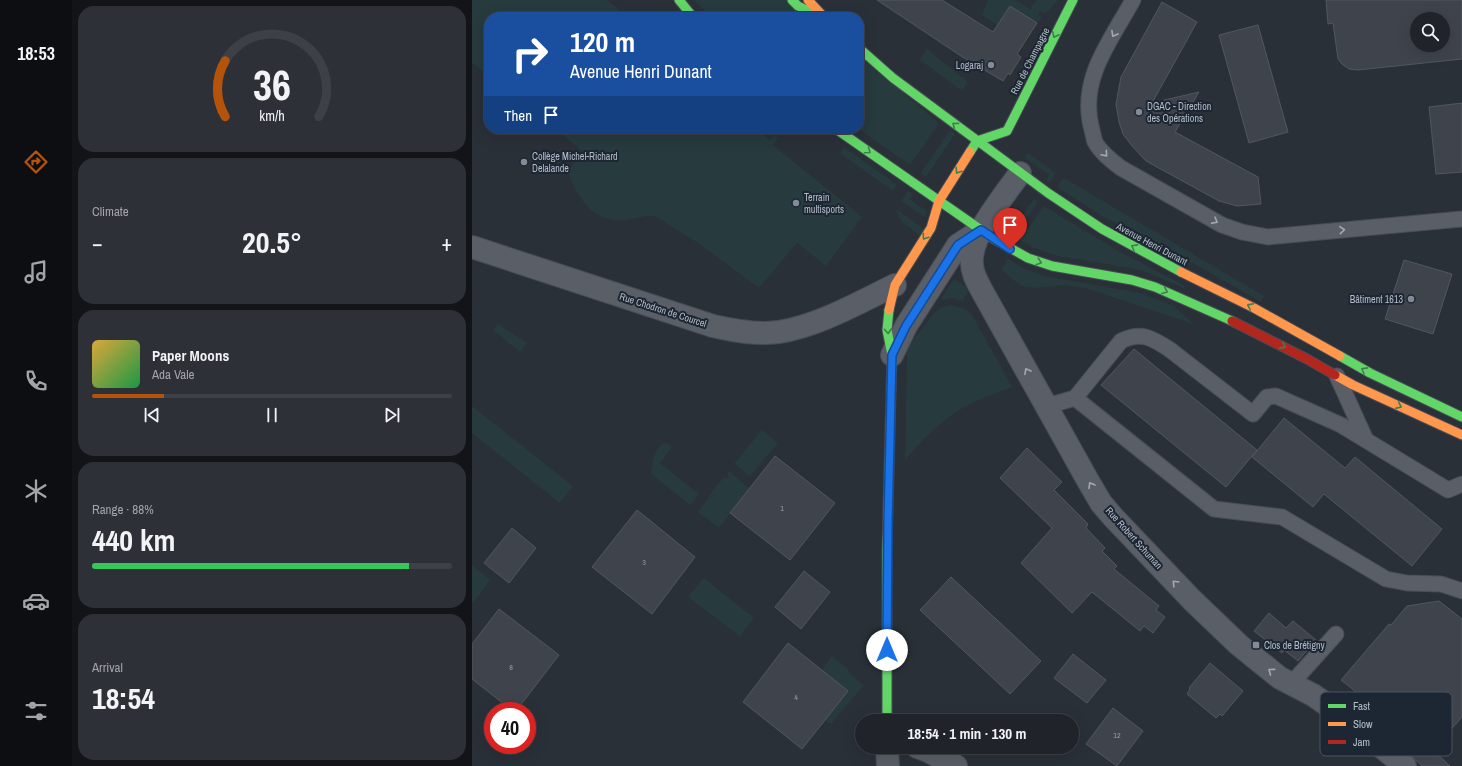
<!DOCTYPE html>
<meta charset="utf-8">
<style>
:root{--surface:#20242a;--page:#2d3036;--text:#f1f3f6;--muted:#a2a4a8;--line:#3d4147;--accent:#b45309}
body{margin:0;font-family:"Archivo Narrow",sans-serif;background:var(--page);color:var(--text);height:100vh;display:flex;flex-direction:column;font-size:15px;white-space:nowrap}
*{box-sizing:border-box;margin:0}
p{font-size:13px;color:var(--muted)}
.icon{flex:none;width:22px;height:22px;fill:none;stroke:currentColor;stroke-width:2;stroke-linecap:round;stroke-linejoin:round}
.map{position:relative;flex:1;overflow:hidden}
.drawer{display:flex;flex-direction:column;gap:6px;padding:6px;background:#121417;width:400px}
.drawer>*{flex:none}
.guide{position:absolute;left:12px;top:12px;width:380px;height:122px;border-radius:16px;box-shadow:0 4px 16px #0002,0 0 0 1px var(--line);background:#1a4fa0;color:#fff;overflow:hidden}
.controls{position:absolute;left:938px;top:12px;display:grid;gap:8px}
.controls a{display:grid;place-items:center;width:40px;height:40px;border-radius:50%;background:var(--surface);box-shadow:0 4px 16px #0002,0 0 0 1px var(--line);font-size:20px}
.speed{position:absolute;left:12px;top:702px;display:flex;gap:8px;font-size:20px;font-weight:700;text-align:center}
.speed>*{display:grid;place-content:center;width:52px;height:52px;border-radius:50%;background:var(--surface);box-shadow:0 4px 16px #0002,0 0 0 1px var(--line);line-height:1}
.speed .limit{border:6px solid #d22;background:#fff;color:#111}
.pin{position:absolute;display:grid;place-items:center;width:34px;height:34px;color:#fff;margin:-41px -17px;border-radius:50% 50% 50% 0;rotate:-45deg;box-shadow:0 0 4px #0007}
.pin .icon{rotate:45deg}
.me{position:absolute;width:44px;margin:-22px;rotate:0deg;stroke-linejoin:round;filter:drop-shadow(0 0 3px #0008)}
.turn{display:flex;align-items:center;gap:14px;height:84px;padding:0 20px;font-size:18px}
.turn .icon{width:52px;height:52px;stroke-width:2.5}
.turn b{display:block;font-size:28px;line-height:34px}
.then{display:flex;align-items:center;height:38px;padding:0 20px;background:#0003;gap:8px;font-size:15px}
.big{font-size:30px;font-weight:700;line-height:1.1}
.drawer .widget{flex:1;display:flex;flex-direction:column;justify-content:center;gap:6px;min-width:0;padding:0 14px;border-radius:16px;background:var(--page)}
.drawer .dial{align-items:center;gap:0}
.dial svg{height:104px;overflow:visible;fill:none;stroke:var(--line);stroke-width:7;stroke-linecap:round;text-anchor:middle}
.dial text{fill:var(--text);stroke:none}
.song{display:flex;align-items:center;gap:12px}
.cover{width:48px;height:48px;border-radius:6px;background:linear-gradient(135deg,hsl(40 70% 55%),hsl(140 70% 35%))}
.played{height:4px;border-radius:2px;background:linear-gradient(90deg,var(--accent) 20%,var(--line) 20%)}
.keys{display:flex;justify-content:space-around;direction:ltr}
.heat{display:flex;justify-content:space-between;align-items:center;font-size:22px;direction:ltr}
.charge{height:6px;border-radius:3px;background:linear-gradient(90deg,#34c759 88%,var(--line) 0)}
.trip{position:absolute;left:383px;top:714px;width:224px;height:40px;border-radius:20px;background:var(--surface);box-shadow:0 4px 16px #0002,0 0 0 1px var(--line);font-weight:700;line-height:40px;text-align:center}
main{display:flex;flex:1;min-height:0}
.menu{display:flex;flex-direction:column;width:72px;justify-content:space-around;align-items:center;background:#0d0e11;color:var(--muted)}
.menu .icon{width:28px;height:28px}
.menu .on{color:var(--accent)}
.menu b{font-size:18px;color:var(--text)}
.map>svg:first-child{display:block}
.green{fill:#273a3e}
.building{fill:#3f444c;stroke:#52575f;fill-rule:evenodd}
.lines{fill:none;stroke-linecap:round;stroke-linejoin:round}
.lane-casing{stroke:#484c55;stroke-width:17}
.street-casing{stroke:#484c55;stroke-width:24}
.fast-casing{stroke:#484c55;stroke-width:11}
.slow-casing{stroke:#484c55;stroke-width:11}
.jam-casing{stroke:#484c55;stroke-width:11}
.lane{stroke:#5a5e66;stroke-width:15}
.street{stroke:#5a5e66;stroke-width:22}
.fast{stroke:#63d668;stroke-width:9}
.slow{stroke:#ff974d;stroke-width:9}
.jam{stroke:#b3261e;stroke-width:9}
.oneway{stroke:#a2a9b5}
.oneway2{stroke:#407e4e}
.route-casing{stroke:#114b97;stroke-width:10}
.route{stroke:#1a73e8;stroke-width:7}
.poi-dot{fill:#848b96;stroke:#1d2633;stroke-width:1.5}
.labels{text-anchor:middle;dominant-baseline:central;stroke-width:4;stroke-linejoin:round;paint-order:stroke}
.number-label{font-size:8px;fill:#979eaa}
.street-label{font-size:10px;fill:#b4bcc9;stroke:#1d2633}
.poi-label{font-size:10px;fill:#b4bcc9;stroke:#1d2633;text-anchor:start}
.key{fill:#1d2633;stroke:#4a5360;stroke-width:1}
.key-label{font-size:11px;fill:#b4bcc9}
</style>
<main>
<nav class="menu">
<b>18:53</b>
<svg class="icon on" aria-label="directions" viewBox="0 0 24 24"><path d="M12 3l9 9-9 9-9-9zM9 14v-3h6M13 9l2 2-2 2"/></svg>
<svg class="icon" aria-label="music" viewBox="0 0 24 24"><path d="M9 18V5l10-2v13"/><circle cx="6" cy="18" r="3"/><circle cx="16" cy="16" r="3"/></svg>
<svg class="icon" aria-label="phone" viewBox="0 0 24 24"><path d="M5 4h4l2 5-3 2q2 4 5 5l2-3 5 2v4C11 20 4 13 5 4z"/></svg>
<svg class="icon" aria-label="climate" viewBox="0 0 24 24"><path d="M12 3v18M4 7l16 10M4 17L20 7"/></svg>
<svg class="icon" aria-label="car" viewBox="0 0 24 24"><path d="M5 17H2v-5l4-1 3-4h7l3 4 3 1v5h-3M9 17h6M6 11h13"/><circle cx="7" cy="17" r="2"/><circle cx="17" cy="17" r="2"/></svg>
<svg class="icon" aria-label="filters" viewBox="0 0 24 24"><path d="M4 7h16M4 17h16"/><circle cx="9" cy="7" r="2"/><circle cx="15" cy="17" r="2"/></svg>
</nav>
<section class="drawer">
<div class="widget dial"><svg viewBox="0 0 100 80">
<path d="M14 69A42 42 0 1 1 86 69"/>
<path d="M14 69A42 42 0 0 1 14 26" stroke="#b45309"/>
<text x="50" y="56" font-size="32" font-weight="700">36</text>
<text x="50" y="72" font-size="11">km/h</text>
</svg></div>
<div class="widget"><p>Climate</p>
<div class="heat"><a>−</a><b class="big">20.5°</b><a>+</a></div>
</div>
<div class="widget">
<div class="song"><i class="cover"></i><div><b>Paper Moons</b><p>Ada Vale</p></div></div>
<div class="played"></div>
<div class="keys"><svg class="icon" aria-label="previous" viewBox="0 0 24 24"><path d="M18 5L8 12l10 7zM5 5v14"/></svg><svg class="icon" aria-label="pause" viewBox="0 0 24 24"><path d="M8 5v14M16 5v14"/></svg><svg class="icon" aria-label="next" viewBox="0 0 24 24"><path d="M6 5l10 7-10 7zM19 5v14"/></svg></div>
</div>
<div class="widget"><p>Range · 88%</p><b class="big">440 km</b><div class="charge"></div></div>
<div class="widget"><p>Arrival</p><b class="big">18:54</b></div>
</section>
<div class="map">
<svg width="990" height="766" viewBox="0 0 990 766">
<rect width="100%" height="100%" fill="#2a3038"/>
<path class="green" d="M0 0H135L156 17H17V76L0 63Z
M222 0H314L333 17H239Z
M516 0H543L558 9 564 0H585L581 7 573 13 568 11 566 15 570 17 565 23 538 6 525 25 510 15Z
M455 49 496 82 490 91 448 60Z
M387 56 467 123 438 165 387 129Z
M84 129H284L297 140 303 136 306 138 301 145 390 217 354 266 325 243 287 288C258 267 229 243 197 225 193 222 187 217 181 216 176 215 161 219 154 220 120 223 107 200 96 172L110 151Z
M478 130 483 134 454 177 449 173Z
M372 147 425 185 421 191 368 153Z
M556 153 584 173 578 183 574 180 577 175 552 157Z
M592 178 792 296 789 302 689 245 633 218 585 187Z
M436 191 441 195 438 199 456 212 452 217 429 201Z
M562 199 566 202 542 237 537 234Z
M572 206 643 249 713 286 712 288 671 271 652 267 585 256 560 247 548 240Z
M423 208 453 230 449 236 429 221Z
M536 259 555 270 573 276 668 293 702 306 721 324 617 289 591 285 564 288 554 287 548 285 529 270Z
M482 279 495 288 496 291 491 301 480 298 468 300Z
M477 305C484 306 493 308 499 313L540 387C521 395 500 401 483 413 464 425 448 443 433 460L435 350 438 344 463 312 468 308Z
M26 324 55 343 48 352 21 330Z
M0 406 101 486 88 503 0 433Z
M290 430 306 443 278 476 262 464Z
M192 443H195L200 447 188 463 227 494 218 505 179 474C181 462 181 449 192 443Z
M257 471 277 488 247 528 226 512 237 498 236 497 252 477 255 479 257 476 255 474Z
M0 565 18 580 0 604Z
M232 578 282 618 268 636 216 597Z
M360 656 377 670 376 672 392 685 359 724 353 720 376 691 350 670Z"/>
<path class="building" d="M405 0H470L521 32 538 6 565 23 545 54 549 57 538 75 536 73 531 81 489 56Z
M854 0H990V59L886 70 877 69 870 64 866 59 861 23 856 24ZM945 19H971V45H945Z
M690 2 725 22 680 103 727 92 703 132 786 177 789 204 765 206 747 201 674 161 660 146 651 134 647 122 644 104 649 77Z
M786 25 816 132 777 143 747 35Z
M990 103V172L964 174 957 107Z
M932 260 980 274 961 334 913 319Z
M662 349 785 450 754 487 629 385Z
M812 418 873 468 883 457 970 529 940 566 852 494 841 507 780 457Z
M555 448 590 482 582 490 616 524 614 528 633 548 630 551 645 566 642 569 687 606 684 610 693 617 681 633 672 626 668 631 620 592 600 613 549 563 580 528 528 478Z
M303 456 363 503 318 560 258 513Z
M165 510 223 557 180 614 120 567Z
M40 528 64 548 37 583 12 563Z
M332 571 358 592 329 629 303 607Z
M479 577 569 661 538 694 448 610Z
M967 601 990 619V717L964 746 966 748 963 752 978 766H950L934 751 942 743 915 721 917 718 869 680 917 624 919 625 935 606Z
M27 609 87 655 44 711H41L0 679V644Z
M797 613 814 628 821 621 844 640 826 661 812 650 810 653 782 631Z
M316 643 376 691 330 749 271 702Z
M601 654 634 680 615 703 582 678Z
M738 663 771 691 750 716 748 714 744 718 715 694 718 689 717 688Z
M641 708 671 731 645 766 614 744Z"/>
<g class="lines">
<g class="lane-casing">
<path id="lane" d="M661 0C638 42 606 80 620 130 621 134 622 139 623 142 629 153 640 161 649 168L750 225 770 232 796 237 990 219
M865 376 894 440
M603 398 649 341C669 331 680 338 697 349L781 414 795 397 804 396 869 425 976 490 990 484
M575 406 603 398 742 509 810 517 914 579 935 583 969 584 990 591
M819 684 864 634"/>
</g>
<g class="street-casing">
<path id="street" d="M548 173C533 195 497 236 500 264 500 273 505 281 509 289L615 479 629 503 641 517 720 600 767 645 808 678 841 695 870 715 933 766
M0 247 241 326C263 331 285 335 307 332 346 326 388 302 423 285
M420 355 434 326 486 245 509 230
M415 747 416 766
M445 747 456 751 484 766"/>
</g>
<g class="fast-casing">
<path id="fast" d="M207 0 221 17
M320 0 326 6 351 17
M387 48 421 78 576 193 630 229 709 272
M364 129 522 239 556 258 580 266 660 280 683 287 760 321
M498 152 505 141 535 131 601 0
M868 356 898 373 990 417
M415 721V550L420 355 415 330 417 310"/>
</g>
<g class="slow-casing">
<path id="slow" d="M336 0 352 17
M709 272 782 308 868 356
M417 310 423 285 459 228 467 201 498 152
M863 375 881 385 990 435"/>
</g>
<g class="jam-casing">
<path id="jam" d="M760 321 835 359 863 375"/>
</g>
<use href="#lane" class="lane"/>
<use href="#street" class="street"/>
<use href="#fast" class="fast"/>
<use href="#slow" class="slow"/>
<use href="#jam" class="jam"/>
</g>
<defs><path id="oneway-chevron" d="M-2-3.5L2.5 0L-2 3.5" fill="none" stroke-width="1.6" stroke-linecap="round" stroke-linejoin="round"/></defs>
<g class="oneway">
<use href="#oneway-chevron" transform="translate(642 34) rotate(119)"/>
<use href="#oneway-chevron" transform="translate(633 154) rotate(49)"/>
<use href="#oneway-chevron" transform="translate(743 221) rotate(29)"/>
<use href="#oneway-chevron" transform="translate(870 230) rotate(-5)"/>
<use href="#oneway-chevron" transform="translate(555 371) rotate(-119)"/>
<use href="#oneway-chevron" transform="translate(619 485) rotate(-121)"/>
<use href="#oneway-chevron" transform="translate(703 583) rotate(-134)"/>
<use href="#oneway-chevron" transform="translate(799 671) rotate(-143)"/>
</g>
<g class="oneway2">
<use href="#oneway-chevron" transform="translate(583 35) rotate(117)"/>
<use href="#oneway-chevron" transform="translate(483 125) rotate(-144)"/>
<use href="#oneway-chevron" transform="translate(396 151) rotate(35)"/>
<use href="#oneway-chevron" transform="translate(486 171) rotate(123)"/>
<use href="#oneway-chevron" transform="translate(453 237) rotate(124)"/>
<use href="#oneway-chevron" transform="translate(662 247) rotate(-151)"/>
<use href="#oneway-chevron" transform="translate(567 262) rotate(17)"/>
<use href="#oneway-chevron" transform="translate(693 291) rotate(23)"/>
<use href="#oneway-chevron" transform="translate(778 306) rotate(-153)"/>
<use href="#oneway-chevron" transform="translate(416 331) rotate(86)"/>
<use href="#oneway-chevron" transform="translate(811 346) rotate(27)"/>
<use href="#oneway-chevron" transform="translate(892 370) rotate(-151)"/>
<use href="#oneway-chevron" transform="translate(927 406) rotate(24)"/>
</g>
<g class="lines">
<g class="route-casing">
<path id="route" d="M415 650 416 523 420 355 434 326 486 245 509 230 538 249"/>
</g>
<use href="#route" class="route"/>
</g>
<g class="poi-dot">
<circle cx="519" cy="65" r="4"/>
<circle cx="667" cy="112" r="4"/>
<circle cx="52" cy="162" r="4"/>
<circle cx="324" cy="203" r="4"/>
<circle cx="939" cy="299" r="4"/>
<rect x="780" y="641" width="8" height="8" rx="2"/>
</g>
<g class="labels">
<g class="number-label">
<text x="310" y="508">1</text>
<text x="172" y="562">3</text>
<text x="39" y="667">8</text>
<text x="324" y="697">4</text>
<text x="645" y="735">12</text>
</g>
<g class="street-label">
<text transform="translate(558 61) rotate(-63)">Rue de Champagne</text>
<text transform="translate(680 244) rotate(28)">Avenue Henri Dunant</text>
<text transform="translate(191 310) rotate(18)">Rue Chodron de Courcel</text>
<text transform="translate(662 538) rotate(48)">Rue Robert Schuman</text>
</g>
<g class="poi-label">
<text x="511" y="65" text-anchor="end">Logaraj</text>
<text x="675" y="106">DGAC - Direction<tspan x="675" dy="12">des Opérations</tspan></text>
<text x="60" y="156">Collège Michel-Richard<tspan x="60" dy="12">Delalande</tspan></text>
<text x="332" y="197">Terrain<tspan x="332" dy="12">multisports</tspan></text>
<text x="931" y="299" text-anchor="end">Bâtiment 1613</text>
<text x="792" y="645">Clos de Brétigny</text>
</g>
</g>
<rect x="848" y="692" width="132" height="64" rx="6" class="key"/>
<rect x="856" y="704" width="18" height="4" fill="#63d668"/>
<rect x="856" y="722" width="18" height="4" fill="#ff974d"/>
<rect x="856" y="740" width="18" height="4" fill="#b3261e"/>
<g class="key-label">
<text x="881" y="710">Fast</text>
<text x="881" y="728">Slow</text>
<text x="881" y="746">Jam</text>
</g>
</svg>
<div class="controls">
<a><svg class="icon" aria-label="search" viewBox="0 0 24 24"><circle cx="10" cy="10" r="6"/><path d="M15 15l6 6"/></svg></a>
</div>
<div class="speed"><div class="limit">40</div></div>
<div class="pin" style="left:538px;top:249px;background:#d93025"><svg class="icon" aria-label="arrive" viewBox="0 0 24 24"><path d="M6 21V4h12l-3 4 3 4H6"/></svg></div>
<svg class="me" style="left:415px;top:650px" viewBox="-20 -20 40 40"><circle r="19" fill="#fff"/><path d="M0-13L10 11 0 6-10 11z" fill="#1a73e8"/></svg>
<div class="trip">18:54 · 1 min · 130 m</div>
<div class="guide">
<div class="turn"><svg class="icon" aria-label="right" viewBox="0 0 24 24"><path d="M7 20v-9h11M14 6l5 5-5 5"/></svg><div><b>120 m</b>Avenue Henri Dunant</div></div>
<div class="then">Then<svg class="icon" aria-label="arrive" viewBox="0 0 24 24"><path d="M6 21V4h12l-3 4 3 4H6"/></svg></div>
</div>
</div>
</main>
